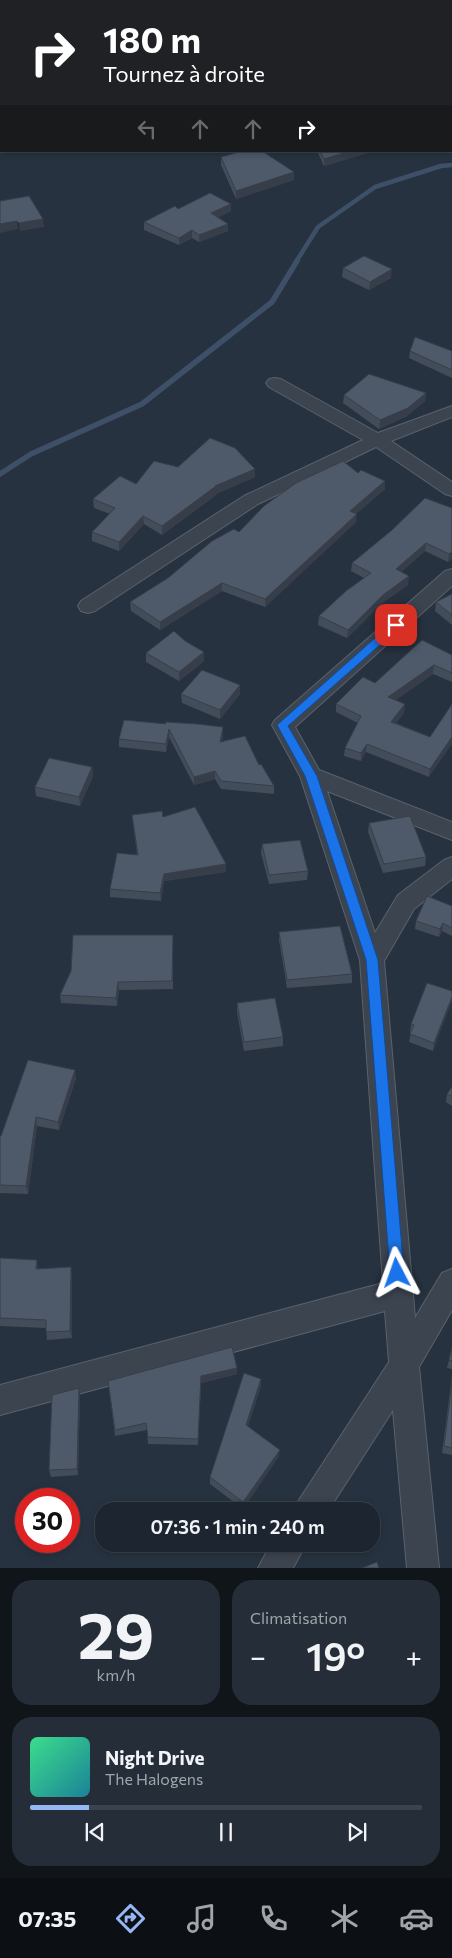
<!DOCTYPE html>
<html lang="fr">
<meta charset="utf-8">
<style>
:root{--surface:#1d2630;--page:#252e38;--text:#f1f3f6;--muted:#a0a5ab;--line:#3b434c;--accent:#95b7f3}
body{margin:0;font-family:Commissioner,sans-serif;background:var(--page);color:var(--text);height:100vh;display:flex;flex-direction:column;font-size:19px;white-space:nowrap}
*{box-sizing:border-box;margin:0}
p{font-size:16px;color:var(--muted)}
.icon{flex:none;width:28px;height:28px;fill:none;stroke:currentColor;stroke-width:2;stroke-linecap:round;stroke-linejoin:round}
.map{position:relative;height:1568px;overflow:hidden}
.sheet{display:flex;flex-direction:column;gap:12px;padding:12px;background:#10151a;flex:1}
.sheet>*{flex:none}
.top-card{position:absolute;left:0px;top:0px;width:452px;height:152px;box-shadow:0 2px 8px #0003,0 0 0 1px var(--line);background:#202124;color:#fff;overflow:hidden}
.speed{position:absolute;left:15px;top:1488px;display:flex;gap:10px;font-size:25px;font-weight:700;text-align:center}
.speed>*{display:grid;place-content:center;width:65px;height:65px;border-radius:50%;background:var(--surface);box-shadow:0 2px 8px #0003,0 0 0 1px var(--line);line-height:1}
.speed .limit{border:8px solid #d22;background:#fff;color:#111}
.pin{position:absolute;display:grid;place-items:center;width:42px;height:42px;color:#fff;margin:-21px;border-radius:10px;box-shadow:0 2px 8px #0006}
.me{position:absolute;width:55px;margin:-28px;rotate:356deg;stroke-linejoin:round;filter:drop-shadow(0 0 4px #0008)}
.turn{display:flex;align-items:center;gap:18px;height:105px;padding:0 20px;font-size:22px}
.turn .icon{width:65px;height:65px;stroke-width:2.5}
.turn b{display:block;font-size:35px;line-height:42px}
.lanes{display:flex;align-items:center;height:48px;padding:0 20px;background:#0003;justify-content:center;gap:25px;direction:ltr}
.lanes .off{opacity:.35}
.big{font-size:38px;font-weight:600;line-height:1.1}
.sheet .widget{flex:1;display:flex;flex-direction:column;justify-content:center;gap:8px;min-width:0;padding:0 18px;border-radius:20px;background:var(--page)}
.sheet .dial{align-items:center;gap:0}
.dial b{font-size:65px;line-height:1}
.song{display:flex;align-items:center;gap:15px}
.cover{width:60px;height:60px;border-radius:8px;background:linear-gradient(135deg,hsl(150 70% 55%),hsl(190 70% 35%))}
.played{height:5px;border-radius:2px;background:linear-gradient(90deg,var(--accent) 15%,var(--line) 15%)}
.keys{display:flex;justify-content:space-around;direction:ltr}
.heat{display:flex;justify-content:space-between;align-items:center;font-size:28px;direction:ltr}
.sheet .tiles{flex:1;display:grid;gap:12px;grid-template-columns:1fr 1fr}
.widget:last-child{grid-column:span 2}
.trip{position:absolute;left:95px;top:1502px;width:285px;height:50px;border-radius:20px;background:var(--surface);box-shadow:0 2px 8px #0003,0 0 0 1px var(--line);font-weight:600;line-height:50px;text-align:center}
.tab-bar{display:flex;height:80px;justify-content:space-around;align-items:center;background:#0c0f13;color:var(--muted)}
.tab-bar .icon{width:35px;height:35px}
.tab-bar .current{color:var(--accent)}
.tab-bar b{font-size:22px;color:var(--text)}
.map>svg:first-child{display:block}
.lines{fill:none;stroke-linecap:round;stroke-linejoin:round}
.stream-far1{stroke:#3e4f68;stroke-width:4.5}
.stream{stroke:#3e4f68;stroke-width:5.5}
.minor-casing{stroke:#59626d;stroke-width:2}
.minor{fill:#3c4450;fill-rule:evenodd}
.wall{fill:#434d5a}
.shaded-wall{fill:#373e4a}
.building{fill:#4e5969;stroke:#373e4a}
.route{fill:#1a73e8;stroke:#114b97}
</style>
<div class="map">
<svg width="452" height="1568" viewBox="0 0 452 1568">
<rect width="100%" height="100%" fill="#273240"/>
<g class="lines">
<path class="stream-far1" d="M296 262 318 227 375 187 441 166 452 165"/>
<path class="stream" d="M0 474 31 454 142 404 272 302 297 261"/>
<g class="minor-casing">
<path id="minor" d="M451 87H452V95H451Z
M275 378 281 379 378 433 452 406V417L391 441 452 482V496L445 494 376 447 258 504 95 611 88 613 81 611 78 606 81 601 244 496 363 440 269 387 266 383 269 379Z
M452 569V586L295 727 319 770 452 822V840L327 791 375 933 398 895 444 860 452 857V879L414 909 384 961 415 1318 442 1273 452 1269V1310L419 1367 439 1568H407L393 1410 328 1511H294L299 1500 389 1362 385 1311 0 1415V1385L383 1283 360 960 300 776 272 725 275 720 445 571Z
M271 1544H306L293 1568H258Z"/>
</g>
<use href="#minor" class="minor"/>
</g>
<path class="wall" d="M317 151H374L324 166Z
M221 157 294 172V180L236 199 221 165Z
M178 209 231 211 218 217 228 224V231L199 242 192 238 179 245 144 230V222Z
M343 268 391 278 369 290 342 277Z
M410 351H452V378L409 358Z
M426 393 425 401 407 416 379 429 343 403 344 395Z
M178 467 255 469V477L216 494V495L162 535 144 524 119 551 92 541V532L110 514 94 508 93 499 136 484Z
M358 473 385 489 356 514V522L265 607 222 591 160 630 131 611 130 602 239 532Z
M452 508V559L448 562 425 551 401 572 408 585 382 603 347 638 318 625 319 616 364 578 351 571 352 563Z
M452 594V625L435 611 436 602Z
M146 653 204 661 179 681 146 662Z
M452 655V682L433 674 395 700 404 713 396 723 430 737 452 704 429 777 366 752 361 761 344 756 345 748 358 723 336 712V704L375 683Z
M181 694H240L220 719 182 703Z
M165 722 223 727V735L222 741 259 765 274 786V794L221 789 215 779 194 785 169 737 166 752 119 747V739L165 724Z
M92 767 93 776 80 806 36 796 35 787Z
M132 815 163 817 226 872 164 881 161 901 110 897V889L137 854Z
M369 823 426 857 425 866 383 873 368 832Z
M262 844 308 871 307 880 269 884 261 853Z
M452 906V936L442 931 439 937 415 929 416 921Z
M279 932 352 974V983L287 988 279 940Z
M173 935V989L119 990 117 1006 61 1003 60 995Z
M452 991 433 1051 409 1042 411 1032H410L411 1024Z
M237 1003 283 1037V1046L244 1051 237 1012Z
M76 1078 59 1130 37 1126 28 1194 0 1193V1136H1Z
M452 1087V1106L446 1102 447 1094Z
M0 1258 38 1268V1269L72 1275V1338L47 1340 46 1328 0 1326Z
M452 1348V1369L447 1368Z
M237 1368V1374L201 1383 198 1445 148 1444 147 1430 115 1436 108 1381Z
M452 1376V1455L442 1453Z
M261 1379V1386L248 1426 279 1456 243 1509 210 1484V1477Z
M80 1395 78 1475 51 1477 49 1470Z"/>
<path class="shaded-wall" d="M351 151H374L324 166V159Z
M294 172V180L236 199V191Z
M231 204V211L212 221 211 213Z
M43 219 44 227 20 231 19 223Z
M17 221 18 229 0 233V224Z
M228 224V231L199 242V235Z
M192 230V238L179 245V238Z
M392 269 391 278 369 290 370 282Z
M426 393 425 401 407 416 379 429 380 420Z
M255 469V477L216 494V495L162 535V526L215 486Z
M385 481V489L350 519V511Z
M357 514 356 522 265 607V599Z
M143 516 144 524 119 551V542Z
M426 543 425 551 395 577 396 569Z
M452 552V559L448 562 449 554Z
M409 576 408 585 382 603 347 638 348 630 383 595Z
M222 583V591L160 630V622Z
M204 652V661L179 681V672Z
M434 665 433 674 388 706V697Z
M240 685V694L220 719V710Z
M405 704 404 713 391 730V722Z
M223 727V735L220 750V742Z
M169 729V737L166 752V744Z
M452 737V744L429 777 430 769Z
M367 744 366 752 361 761V753Z
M92 767 93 776 80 806 79 797Z
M215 771V779L194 785V777Z
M226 864V872L164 881 161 901 160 893 164 874Z
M443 923 442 931 439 937 440 929Z
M118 982 119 990 117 1006 116 998Z
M452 997V1001L433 1051 434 1043Z
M75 1070 76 1078 59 1130 58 1122Z
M36 1117 37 1126 28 1194 26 1186Z
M37 1260 38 1268 37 1277 36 1269Z
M71 1267 72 1275V1338L70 1331Z
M237 1368V1374L201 1383 198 1445 201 1376Z
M261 1379V1386L246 1432V1425Z
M79 1388 80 1395 78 1475 77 1469Z
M280 1450 279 1456 243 1509V1502Z"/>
<path class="building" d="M0 0H10L11 1H1V33H0Z
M220 0H413L415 1H221Z
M451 25 452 26V79H451Z
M0 46H1V114L0 113Z
M243 151H262L294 172 236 191 221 157Z
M320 151H351L324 159Z
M210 193 231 204 211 213 228 224 199 235 192 230 179 238 144 222 175 206 178 209Z
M29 196 43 219 19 223 17 221 0 224V201Z
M364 256 392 269 370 282 343 268Z
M415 337 452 351V370L410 351Z
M369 374 426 393 408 408 380 420 344 395Z
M210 438 235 448 255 469 215 486H216L162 526 143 516 119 542 92 532 115 508 93 499 120 476 136 484 154 461 178 467Z
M343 461 358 473 361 470 385 481 350 511 357 514 265 599 222 583 160 622 130 602 168 578 212 541 234 529 239 532 264 506 296 483Z
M425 498 452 508V552L449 554 426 543 396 569 409 576 383 595 348 630 319 616 346 591 371 573 352 563 392 530Z
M452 594V615L436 602Z
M174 631 185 641 204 652 179 672 146 653Z
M422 640 452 655V673L434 665 388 697 405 704 391 722 430 737 452 704V737L430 769 367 744 361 753 345 748 361 716 336 704 363 677 375 683Z
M202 670 240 685 220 710 181 694Z
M124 720 166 724 165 722 197 724 223 727 220 742 245 736 259 765 261 764 274 786 221 781 215 771 194 777 169 729 166 744 119 739Z
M49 758 92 767 79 797 35 787Z
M195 807 226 864 164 874 160 893 110 889 117 853 138 855 132 815 162 811 163 817Z
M410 816 426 857 384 864 369 823Z
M300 840 308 871 269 875 262 844Z
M427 896 452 906V928L443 923 440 929 416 921Z
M340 926 352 974 287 980 279 932Z
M73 935H173L172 981 118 982 116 998 60 995 71 971Z
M427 983 452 991V997L434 1043 410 1034 414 1025 411 1024Z
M275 998 283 1037 244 1042 237 1003Z
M28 1060 75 1070 58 1122 36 1117 26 1186 0 1185V1136H1Z
M452 1087V1096L447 1094Z
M0 1258 37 1260 36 1269 71 1267 70 1331 46 1332V1320L0 1318Z
M232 1347 237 1368 201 1376 198 1439 148 1437 146 1423 115 1430 108 1381Z
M452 1348V1361L449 1360Z
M244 1373 261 1379 246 1425 280 1450 243 1502 210 1477Z
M452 1382V1448L444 1446Z
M79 1388 77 1469 49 1470 52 1395Z
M377 1562 379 1568H362Z"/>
<path class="route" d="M396 622 399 623 401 625 399 628 288 726 317 776 378 960 404 1273 402 1278 397 1280 392 1278 390 1273 366 960 305 776 277 725 392 623Z"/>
</svg>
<div class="speed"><div class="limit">30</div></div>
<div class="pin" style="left:396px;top:625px;background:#d93025"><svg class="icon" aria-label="arrive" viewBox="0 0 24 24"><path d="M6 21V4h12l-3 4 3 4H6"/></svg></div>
<svg class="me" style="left:397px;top:1273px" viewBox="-20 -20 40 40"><path d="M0-17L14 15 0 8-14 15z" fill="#1a73e8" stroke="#fff" stroke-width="4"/></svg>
<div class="trip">07:36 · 1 min · 240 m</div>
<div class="top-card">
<div class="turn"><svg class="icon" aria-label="right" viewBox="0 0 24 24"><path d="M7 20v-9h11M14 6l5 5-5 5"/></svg><div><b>180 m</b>Tournez à droite</div></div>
<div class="lanes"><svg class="icon off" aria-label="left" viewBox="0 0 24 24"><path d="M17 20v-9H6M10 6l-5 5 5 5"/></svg><svg class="icon off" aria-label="ahead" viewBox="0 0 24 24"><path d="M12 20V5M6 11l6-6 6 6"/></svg><svg class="icon off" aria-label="ahead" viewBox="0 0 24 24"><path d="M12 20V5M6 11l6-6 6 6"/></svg><svg class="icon" aria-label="right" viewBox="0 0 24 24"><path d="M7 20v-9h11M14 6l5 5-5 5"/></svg></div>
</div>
</div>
<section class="sheet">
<div class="tiles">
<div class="widget dial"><b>29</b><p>km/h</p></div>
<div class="widget"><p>Climatisation</p>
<div class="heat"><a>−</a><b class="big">19°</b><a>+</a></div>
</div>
<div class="widget">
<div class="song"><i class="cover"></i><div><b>Night Drive</b><p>The Halogens</p></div></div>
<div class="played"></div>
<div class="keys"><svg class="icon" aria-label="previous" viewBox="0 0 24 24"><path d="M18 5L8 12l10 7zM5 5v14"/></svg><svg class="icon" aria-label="pause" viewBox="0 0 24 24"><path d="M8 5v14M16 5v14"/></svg><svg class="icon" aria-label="next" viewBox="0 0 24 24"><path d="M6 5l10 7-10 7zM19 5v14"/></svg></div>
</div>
</div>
</section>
<nav class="tab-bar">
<b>07:35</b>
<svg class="icon current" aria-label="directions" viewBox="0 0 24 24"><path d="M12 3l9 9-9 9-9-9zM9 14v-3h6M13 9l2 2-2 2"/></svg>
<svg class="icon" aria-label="music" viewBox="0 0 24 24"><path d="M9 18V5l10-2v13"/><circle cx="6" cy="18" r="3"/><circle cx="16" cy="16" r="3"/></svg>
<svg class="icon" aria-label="phone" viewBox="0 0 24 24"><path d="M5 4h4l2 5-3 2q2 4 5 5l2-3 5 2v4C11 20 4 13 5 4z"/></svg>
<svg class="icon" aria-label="climate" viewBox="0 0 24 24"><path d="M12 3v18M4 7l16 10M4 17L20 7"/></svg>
<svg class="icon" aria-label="car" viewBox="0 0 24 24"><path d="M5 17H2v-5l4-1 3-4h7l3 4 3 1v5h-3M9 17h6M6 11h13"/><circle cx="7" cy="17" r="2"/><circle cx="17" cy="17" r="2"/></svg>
</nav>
